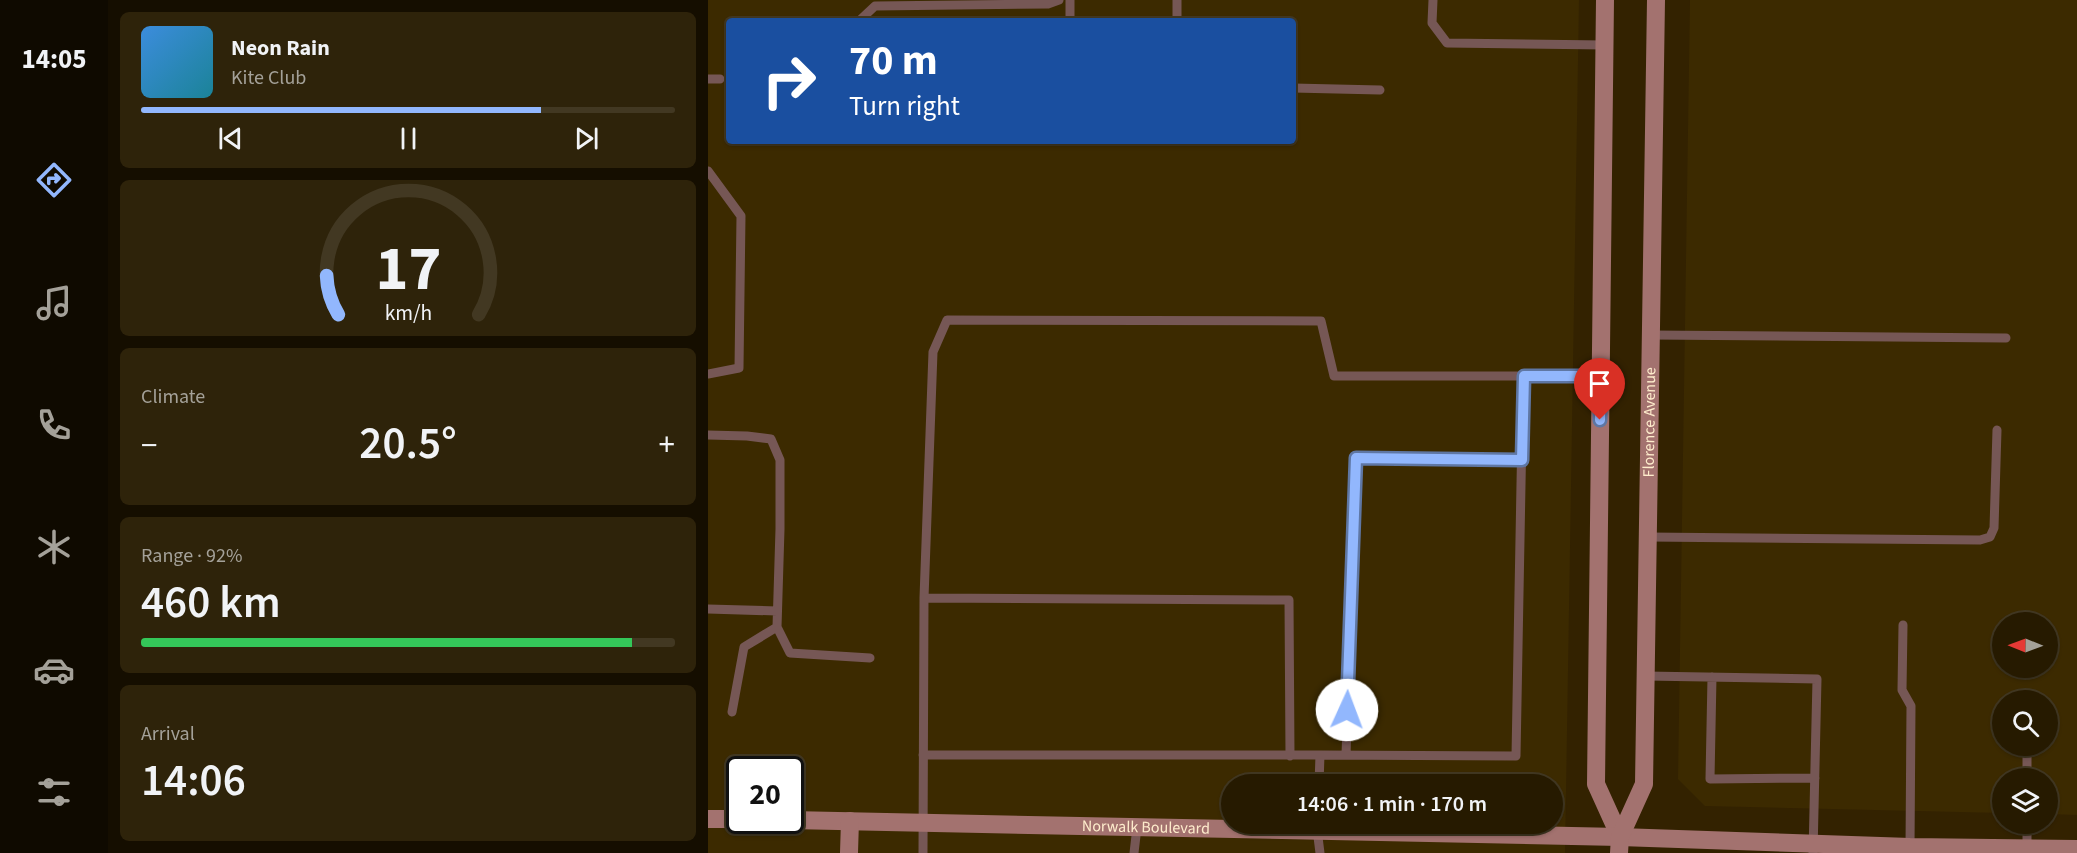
<!DOCTYPE html>
<meta charset="utf-8">
<style>
:root{--surface:#261a00;--page:#2e230a;--text:#f1f3f6;--muted:#a4a199;--line:#423822;--accent:#92b7fd}
body{margin:0;font-family:"Source Sans 3",sans-serif;background:var(--page);color:var(--text);height:100vh;display:flex;flex-direction:column;font-size:22px;white-space:nowrap}
*{box-sizing:border-box;margin:0}
p{font-size:20px;color:var(--muted)}
.icon{flex:none;width:33px;height:33px;fill:none;stroke:currentColor;stroke-width:2;stroke-linecap:round;stroke-linejoin:round}
.map{position:relative;flex:1;overflow:hidden}
.drawer{display:flex;flex-direction:column;gap:12px;padding:12px;background:#150e00;width:600px}
.drawer>*{flex:none}
.hud{position:absolute;left:18px;top:18px;width:570px;height:126px;border-radius:6px;box-shadow:0 2px 4px #0004,0 0 0 2px var(--line);background:#1a4fa0;color:#fff;overflow:hidden}
.needle{width:39px;rotate:271deg}
.tools{position:absolute;left:1284px;top:612px;display:grid;gap:12px}
.tools a{display:grid;place-items:center;width:66px;height:66px;border-radius:50%;background:var(--surface);box-shadow:0 2px 4px #0004,0 0 0 2px var(--line);font-size:30px}
.speed{position:absolute;left:18px;top:756px;display:flex;gap:12px;font-size:30px;font-weight:700;text-align:center}
.speed>*{display:grid;place-content:center;width:78px;height:78px;border-radius:50%;background:var(--surface);box-shadow:0 2px 4px #0004,0 0 0 2px var(--line);line-height:1}
.speed .limit{border:3px solid #111;border-radius:9px;background:#fff;color:#111}
.pin{position:absolute;display:grid;place-items:center;width:51px;height:51px;color:#fff;margin:-62px -26px;border-radius:50% 50% 50% 0;rotate:-45deg;box-shadow:0 0 6px #0007}
.pin .icon{rotate:45deg}
.me{position:absolute;width:66px;margin:-33px;rotate:2deg;stroke-linejoin:round;filter:drop-shadow(0 0 4px #0008)}
.turn{display:flex;align-items:center;gap:21px;height:126px;padding:0 24px;font-size:27px}
.turn .icon{width:78px;height:78px;stroke-width:2.5}
.turn b{display:block;font-size:42px;line-height:51px}
.big{font-size:45px;font-weight:600;line-height:1.1}
.drawer .card{flex:1;display:flex;flex-direction:column;justify-content:center;gap:9px;min-width:0;padding:0 21px;border-radius:9px;background:var(--page)}
.drawer .dial{align-items:center;gap:0}
.dial svg{height:156px;overflow:visible;fill:none;stroke:var(--line);stroke-width:7;stroke-linecap:round;text-anchor:middle}
.dial text{fill:var(--text);stroke:none}
.song{display:flex;align-items:center;gap:18px}
.cover{width:72px;height:72px;border-radius:9px;background:linear-gradient(135deg,hsl(210 70% 55%),hsl(190 70% 35%))}
.played{height:6px;border-radius:3px;background:linear-gradient(90deg,var(--accent) 75%,var(--line) 75%)}
.keys{display:flex;justify-content:space-around;direction:ltr}
.heat{display:flex;justify-content:space-between;align-items:center;font-size:33px;direction:ltr}
.charge{height:9px;border-radius:4px;background:linear-gradient(90deg,#34c759 92%,var(--line) 0)}
.trip{position:absolute;left:513px;top:774px;width:342px;height:60px;border-radius:30px;background:var(--surface);box-shadow:0 2px 4px #0004,0 0 0 2px var(--line);font-weight:600;line-height:60px;text-align:center}
main{display:flex;flex:1;min-height:0}
.menu{display:flex;flex-direction:column;width:108px;justify-content:space-around;align-items:center;background:#0f0a00;color:var(--muted)}
.menu .icon{width:42px;height:42px}
.menu .current{color:var(--accent)}
.menu b{font-size:27px;color:var(--text)}
.map>svg:first-child{display:block}
.built{fill:#3c2a00;fill-rule:evenodd}
.lines{fill:none;stroke-linecap:round;stroke-linejoin:round}
.lane{stroke:#765755;stroke-width:9}
.secondary{stroke:#a3726f;stroke-width:18}
.route-casing{stroke:#5f77a4;stroke-width:15}
.route{stroke:#92b7fd;stroke-width:10}
.labels{text-anchor:middle;dominant-baseline:central;stroke-width:6;stroke-linejoin:round;paint-order:stroke}
.street-label{font-size:16px;fill:#feeccc;stroke:#320}
</style>
<main>
<nav class="menu">
<b>14:05</b>
<svg class="icon current" aria-label="directions" viewBox="0 0 24 24"><path d="M12 3l9 9-9 9-9-9zM9 14v-3h6M13 9l2 2-2 2"/></svg>
<svg class="icon" aria-label="music" viewBox="0 0 24 24"><path d="M9 18V5l10-2v13"/><circle cx="6" cy="18" r="3"/><circle cx="16" cy="16" r="3"/></svg>
<svg class="icon" aria-label="phone" viewBox="0 0 24 24"><path d="M5 4h4l2 5-3 2q2 4 5 5l2-3 5 2v4C11 20 4 13 5 4z"/></svg>
<svg class="icon" aria-label="climate" viewBox="0 0 24 24"><path d="M12 3v18M4 7l16 10M4 17L20 7"/></svg>
<svg class="icon" aria-label="car" viewBox="0 0 24 24"><path d="M5 17H2v-5l4-1 3-4h7l3 4 3 1v5h-3M9 17h6M6 11h13"/><circle cx="7" cy="17" r="2"/><circle cx="17" cy="17" r="2"/></svg>
<svg class="icon" aria-label="filters" viewBox="0 0 24 24"><path d="M4 7h16M4 17h16"/><circle cx="9" cy="7" r="2"/><circle cx="15" cy="17" r="2"/></svg>
</nav>
<section class="drawer">
<div class="card">
<div class="song"><i class="cover"></i><div><b>Neon Rain</b><p>Kite Club</p></div></div>
<div class="played"></div>
<div class="keys"><svg class="icon" aria-label="previous" viewBox="0 0 24 24"><path d="M18 5L8 12l10 7zM5 5v14"/></svg><svg class="icon" aria-label="pause" viewBox="0 0 24 24"><path d="M8 5v14M16 5v14"/></svg><svg class="icon" aria-label="next" viewBox="0 0 24 24"><path d="M6 5l10 7-10 7zM19 5v14"/></svg></div>
</div>
<div class="card dial"><svg viewBox="0 0 100 80">
<path d="M14 69A42 42 0 1 1 86 69"/>
<path d="M14 69A42 42 0 0 1 8 49" stroke="#92b7fd"/>
<text x="50" y="56" font-size="32" font-weight="700">17</text>
<text x="50" y="72" font-size="11">km/h</text>
</svg></div>
<div class="card"><p>Climate</p>
<div class="heat"><a>−</a><b class="big">20.5°</b><a>+</a></div>
</div>
<div class="card"><p>Range · 92%</p><b class="big">460 km</b><div class="charge"></div></div>
<div class="card"><p>Arrival</p><b class="big">14:06</b></div>
</section>
<div class="map">
<svg width="1369" height="853" viewBox="0 0 1369 853">
<rect width="100%" height="100%" fill="#320"/>
<path class="built" d="M0 0H871L857 853H0ZM21 21H585V141H21ZM32 770H82V820H32ZM524 784H844V824H524Z
M982 0H1369V815L1340 814V778H1294V813L997 806 970 779ZM1294 622H1340V668H1294ZM1294 700H1340V746H1294Z"/>
<g class="lines">
<path class="lane" d="M362 0V21
M725 0 724 23 739 43 897 45
M151 21 167 6 340 4 351 0
M469 21V0
M0 79H12
M585 88 672 90
M0 171 33 216 31 368 0 374
M943 335 1298 338
M0 435 39 436 63 439 72 460V529L69 627 82 653 162 658
M940 537 1272 540 1282 537 1286 528 1289 430
M216 598 581 600 582 756
M0 609 69 611
M1195 625 1194 690 1203 706 1202 848
M938 676 1109 679 1105 853
M1004 677 1002 779 1107 778
M1319 694V700
M24 712 36 647 69 627
M1319 746V778
M215 755H612L611 784
M612 755 808 756 815 376
M638 755 648 458 814 460
M609 829 612 853
M1319 851V824
M215 853 216 598 225 352 239 320 613 321 626 376H893
M426 853 429 827"/>
<g class="secondary">
<path d="M897 0 888 784 912 837"/>
<path d="M0 819H32"/>
<path id="s1" d="M82 820 912 837 1202 847 1369 849"/>
<path d="M141 853 142 821"/>
<path id="s2" d="M911 853 912 837 936 784 948 0"/>
</g>
</g>
<g class="lines">
<g class="route-casing">
<path id="route" d="M639 710 648 458 814 460 816 376H893L892 420"/>
</g>
<use href="#route" class="route"/>
</g>
<g class="labels">
<g class="street-label">
<text stroke="none"><textPath href="#s2" startOffset="436">Florence Avenue</textPath></text>
<text stroke="none"><textPath href="#s1" startOffset="356">Norwalk Boulevard</textPath></text>
</g>
</g>
</svg>
<div class="tools">
<a><svg class="needle" viewBox="-14 -14 28 28"><path d="M0-13l5 13h-10z" fill="#e53935"/><path d="M0 13l5-13h-10z" fill="#a4a199"/></svg></a>
<a><svg class="icon" aria-label="search" viewBox="0 0 24 24"><circle cx="10" cy="10" r="6"/><path d="M15 15l6 6"/></svg></a>
<a><svg class="icon" aria-label="layers" viewBox="0 0 24 24"><path d="M12 4l9 5-9 5-9-5zM3 14l9 5 9-5"/></svg></a>
</div>
<div class="speed"><div class="limit">20</div></div>
<div class="pin" style="left:892px;top:420px;background:#d93025"><svg class="icon" aria-label="arrive" viewBox="0 0 24 24"><path d="M6 21V4h12l-3 4 3 4H6"/></svg></div>
<svg class="me" style="left:639px;top:710px" viewBox="-20 -20 40 40"><circle r="19" fill="#fff"/><path d="M0-13L10 11 0 6-10 11z" fill="#92b7fd"/></svg>
<div class="trip">14:06 · 1 min · 170 m</div>
<div class="hud">
<div class="turn"><svg class="icon" aria-label="right" viewBox="0 0 24 24"><path d="M7 20v-9h11M14 6l5 5-5 5"/></svg><div><b>70 m</b>Turn right</div></div>
</div>
</div>
</main>
